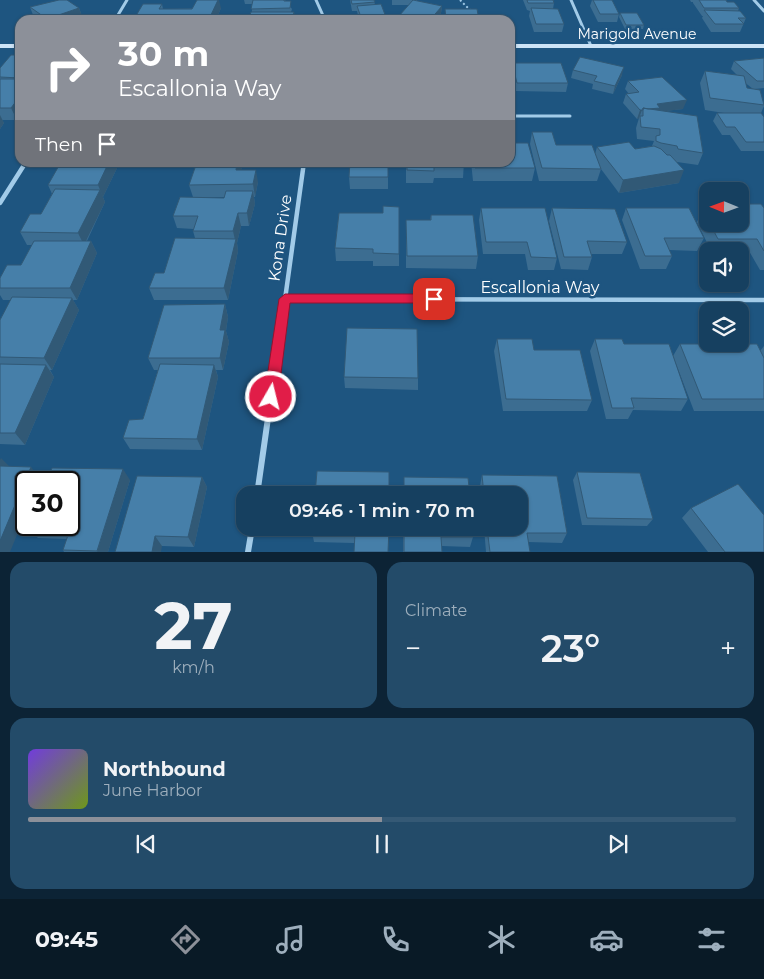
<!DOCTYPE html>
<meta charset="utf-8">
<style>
:root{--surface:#164060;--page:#234b69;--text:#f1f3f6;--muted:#9eafbd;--line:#355975;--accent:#8c9099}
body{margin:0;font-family:Montserrat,sans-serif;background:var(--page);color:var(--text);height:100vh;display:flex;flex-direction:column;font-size:19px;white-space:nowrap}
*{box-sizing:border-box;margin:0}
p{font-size:16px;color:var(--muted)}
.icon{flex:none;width:28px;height:28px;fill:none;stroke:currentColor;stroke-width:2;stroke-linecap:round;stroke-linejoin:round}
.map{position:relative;height:552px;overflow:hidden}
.side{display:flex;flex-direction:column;gap:10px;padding:10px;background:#0c2335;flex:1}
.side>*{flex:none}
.hud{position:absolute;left:15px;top:15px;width:500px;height:152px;border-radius:15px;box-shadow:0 1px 4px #0004,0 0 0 1px var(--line);background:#8c9099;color:#fff;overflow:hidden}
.needle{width:32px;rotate:271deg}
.tools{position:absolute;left:699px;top:182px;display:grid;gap:10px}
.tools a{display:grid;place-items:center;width:50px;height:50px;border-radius:10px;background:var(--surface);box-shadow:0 1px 4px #0004,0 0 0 1px var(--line);font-size:25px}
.speed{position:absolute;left:15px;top:471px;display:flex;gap:10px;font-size:25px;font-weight:700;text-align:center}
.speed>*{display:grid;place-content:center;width:65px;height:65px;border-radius:50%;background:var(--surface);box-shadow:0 1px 4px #0004,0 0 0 1px var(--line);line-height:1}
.speed .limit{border:2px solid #111;border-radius:8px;background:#fff;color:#111}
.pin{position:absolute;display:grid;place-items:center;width:42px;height:42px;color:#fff;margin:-21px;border-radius:10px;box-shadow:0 2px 8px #0006}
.me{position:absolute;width:55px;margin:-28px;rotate:8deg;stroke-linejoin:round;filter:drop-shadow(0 0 4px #0008)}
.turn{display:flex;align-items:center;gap:18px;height:105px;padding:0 20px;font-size:22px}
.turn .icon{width:65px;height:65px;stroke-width:2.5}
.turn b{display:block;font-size:35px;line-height:42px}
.then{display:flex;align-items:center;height:48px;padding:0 20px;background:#0003;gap:10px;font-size:19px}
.big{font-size:38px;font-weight:600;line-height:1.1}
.side .tile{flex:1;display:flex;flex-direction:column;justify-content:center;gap:8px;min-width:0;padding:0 18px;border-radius:15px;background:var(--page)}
.side .dial{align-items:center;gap:0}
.dial b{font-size:65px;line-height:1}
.song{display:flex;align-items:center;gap:15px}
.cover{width:60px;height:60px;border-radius:8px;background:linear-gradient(135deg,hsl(260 70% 55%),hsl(80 70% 35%))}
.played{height:5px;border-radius:2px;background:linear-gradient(90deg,var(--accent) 50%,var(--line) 50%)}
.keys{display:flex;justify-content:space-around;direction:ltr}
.heat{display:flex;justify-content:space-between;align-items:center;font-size:28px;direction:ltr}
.side .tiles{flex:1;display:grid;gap:10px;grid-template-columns:1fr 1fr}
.tile:last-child{grid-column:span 2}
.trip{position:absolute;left:236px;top:486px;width:292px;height:50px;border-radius:15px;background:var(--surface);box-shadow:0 1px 4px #0004,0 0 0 1px var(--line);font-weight:600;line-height:50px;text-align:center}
.menu{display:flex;height:80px;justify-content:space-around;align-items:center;background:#091a26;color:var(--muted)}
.menu .icon{width:35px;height:35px}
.menu .current{color:var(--accent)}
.menu b{font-size:22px;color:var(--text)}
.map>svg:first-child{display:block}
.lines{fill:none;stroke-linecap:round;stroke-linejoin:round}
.path{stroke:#a2cbe8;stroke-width:2;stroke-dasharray:2 2.5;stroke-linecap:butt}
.street-far2{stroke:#a2cbe8;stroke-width:3}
.street-far1{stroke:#a2cbe8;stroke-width:4.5}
.street{stroke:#a2cbe8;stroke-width:6}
.secondary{fill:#cde4f7;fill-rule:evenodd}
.wall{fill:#3c6d91;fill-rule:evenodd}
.shaded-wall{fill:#315976}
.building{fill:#467fa9;stroke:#315976}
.route{fill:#e11d48;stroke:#92132f}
.labels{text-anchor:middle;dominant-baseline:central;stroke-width:5;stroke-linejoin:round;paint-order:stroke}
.far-street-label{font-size:14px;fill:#fff;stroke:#1e5580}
.street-label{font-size:16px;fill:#fff;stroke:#1e5580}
</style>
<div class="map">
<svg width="764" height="552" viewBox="0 0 764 552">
<rect width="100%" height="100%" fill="#1e5580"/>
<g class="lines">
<path class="path" d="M460 0 471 11"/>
<path class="street-far2" d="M316 0 325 20
M571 0 591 46
M754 0 764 11
M115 20 127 0
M510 116H570"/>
<path class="street-far1" d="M0 203 26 162
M285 299 764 300
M283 314 304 162"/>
<path class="street" d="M257 495 283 313
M248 552 252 528"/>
<path class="secondary" d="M0 44H20V48H0Z
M510 44H764V48H510Z"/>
</g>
<path class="wall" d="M244 0H285L292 9 291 12H294L295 20H248L252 12V4H245Z
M350 0H374L375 5 387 20H359L357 11H352Z
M392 0H417V1L442 6 441 13 436 20H399V16L409 5H392Z
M523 0H553L554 3 553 9 564 24 562 32H534L529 16 530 11 527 10Z
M592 0 619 14 617 22H598L590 6Z
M690 0H726L727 2 739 8 738 11 746 18 740 32H711L702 18 703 16H702L693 3V2H691Z
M162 4 163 9 221 8 216 20H135L134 19Z
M30 7 79 8 82 16 70 20H40L33 15Z
M620 13 644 25 643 29H625L619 17Z
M20 55V116L17 120H2L4 123 0 129V68Z
M764 58V88L755 89 764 104V106L761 113 764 117V151H741L730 135H722L713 121 717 113H724L705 110 700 83 705 71 737 75 731 69 734 61ZM745 83 748 85 753 89 747 88Z
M512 63 568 83 566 92 515 91 511 71Z
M573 70 622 75 613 94 592 89 593 84 571 78Z
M628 81 683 109 664 111 703 153 698 165 677 162 679 183 619 193 601 169 597 181H539L530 144 532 132 556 145 595 154 597 147 635 149 652 146 654 141 637 139 636 128 639 118 637 119 623 103 626 94H629L625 89Z
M120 162 103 197 105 202 87 241H91L97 253 77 300H73L79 310 52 370H50L54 377 25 445 0 444V320L11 300H3L0 295V278L21 265 32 245H27L20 232 41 214 52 194 48 185Z
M197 162H243L241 170 258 182 255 197H254L255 204 249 226H241L237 243 238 251 228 300H154L149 288 164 273 195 238 193 231V229L177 228 173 216 224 198V197H193L189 185Z
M388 162V189H350L349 177Z
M406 162H464L463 178H434L433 183H406Z
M471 162H510L535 168 532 181H473Z
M481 208 557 258 554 270H528L525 254H483L479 220Z
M552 208 627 242 622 254H591L592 257 588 270 561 269 549 221Z
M626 208 704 238 697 251 669 250 672 256 666 269H640L622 220Z
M764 208V270H760L749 251H711L697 222 703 209H708V224H740Z
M339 213 399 254V266H373V261H336L335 248Z
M431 215 478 256 476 269 406 268V220H430Z
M225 304 228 317 226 331 229 342 223 370H216L218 377 202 450 130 449 123 438 143 419 158 370H154L148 358Z
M497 339 534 350 592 400 587 411H503L494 351Z
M595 339 624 344 688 399 681 411 633 410 628 419H606L590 351Z
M680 344 760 351 764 346V411H694L673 356Z
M344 377 418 378V390L345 388Z
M577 472 653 519 647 526 582 525 573 480Z
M482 475 557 476 567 533 562 543 528 542 530 552H486L484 528H520V495H481L480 486Z
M202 477 207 487 194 547 162 546 115 552Z
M130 480 108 552H64L63 550 67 539 38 538 28 528Z
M691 508 764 552H708L682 518Z
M389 528 354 543 314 542 312 532Z
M403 528H472L473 537 470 547 442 546V552H403Z"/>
<path class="shaded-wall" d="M218 0H219L221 8 216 20H210V17Z
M442 6 441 13 436 20H430Z
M79 8 82 16 70 20H47V19Z
M294 12 295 20H292Z
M624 67 622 75 613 94 615 86Z
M20 96V116L17 120 11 108Z
M687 100 683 109 658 112 643 116V110L657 104Z
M640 110H642L639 118 637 119Z
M0 115 4 123 0 129Z
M109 162H120L103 197 98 185Z
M237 162H243L238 182 236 170Z
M256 170 258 182 255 197 253 184Z
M684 170 679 183 619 193 623 180Z
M100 190 105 202 84 245 78 233Z
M253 191 255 204 249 226 247 213Z
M238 213 241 226 237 243 238 251 228 300 224 288 235 240 233 231Z
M91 241 97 253 77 300 70 288Z
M72 298 79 310 52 370 44 358Z
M225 304 228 317 226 331 229 342 223 370 220 358V330Z
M46 365 54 377 25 445 15 433Z
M214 365 218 377 202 450 197 439Z
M1 458 11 468 0 469V460Z
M31 467 40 478 38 482H26V513L10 552H0V541Z
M123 469 130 480 108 552H97Z
M202 477 207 487 194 547 188 537Z
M155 536 162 546 161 552H152Z"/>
<path class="building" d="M59 0H67L79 8 47 19 30 7Z
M197 0H218L210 17H198L197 20 134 19 143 4H162L159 9H192Z
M253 0H284V1H291L290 8 251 9Z
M351 0H374L375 2 352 4Z
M413 0 442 6 430 20H419L399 16Z
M527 0H553L554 3H528Z
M593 0H612L619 14H600Z
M699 0H726L727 2H734L739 8H704Z
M381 4 387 20H362L357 6Z
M531 8 558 9 564 24H536Z
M445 9H477L479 20H446Z
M704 10 740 11 746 18H738L744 24H715Z
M251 12H294L292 20H248Z
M620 13H637L644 25H626Z
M11 55H20V78L0 77V68Z
M580 57 624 67 615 86 594 81 597 76 573 70Z
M764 58V81H757L734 61Z
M512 63H561L568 83H517Z
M705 71 744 76 747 88 760 90 764 105 710 98Z
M662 77 687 100 657 104 660 108 648 109 643 108V110H640L626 94 639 92 628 81Z
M0 79H20V96L11 108H0Z
M643 108 697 116 703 153 678 149 677 146 661 143 656 141V136L660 135V129L641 127 640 116H643Z
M717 113H761L764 117V142H746L735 127H726Z
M532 132H552L556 145H592L601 169 542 168Z
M629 142 635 149 654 146 661 149 667 155H670L684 170 623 180 597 147Z
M510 143H528L535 168H475L474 162H510Z
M61 162H109L98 185H48Z
M197 162H237L236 170H256L253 184 189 185Z
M350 162H388V177H349Z
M407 162H464L465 165H434V171L407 170Z
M55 189 100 190 78 233 20 232 30 214H41Z
M226 191H253L247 213H238L233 231H193L198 216H173L180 197 224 198Z
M740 204H761L764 208V251L757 239H718L710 224H740Z
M383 206 399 207V254L373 253V249L335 248 339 213H383Z
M481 208H545L557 258 531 257 527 242H486Z
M552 208 615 209 627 242 587 241 592 257H564Z
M626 208H689L704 238H664L672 256H645Z
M703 209H708V218Z
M431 215H473L478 256H407L406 220H431Z
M175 238 236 239 224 288H149L155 273H164Z
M34 241H91L70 288H0V278L7 265H21Z
M12 297 72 298 44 358 0 357V320Z
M225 304 220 330H225L220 358H148L164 305Z
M347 328 417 329 418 378 344 377Z
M497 339H532L534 350H580L592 400 506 399Z
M595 339H622L624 344H669L688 399 631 398 634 408H612Z
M680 344H757L764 358V399H702Z
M0 364 46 365 15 433H0Z
M160 364 214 365 197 439 123 438 129 420 143 419Z
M0 466 31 467 0 541Z
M52 468 123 469 97 551 63 550 70 529 28 528 29 525H69V482H46Z
M317 471 389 472V495H315Z
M577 472 640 473 653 519 587 518Z
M482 475 557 476 567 533H527L530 552H490L487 528H520V495H484Z
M137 476 202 477 188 537 155 536 152 552H115Z
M404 477 468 478 470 495H404Z
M738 484 764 515V552H725L691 508Z
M312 528H389L388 552H354L355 533 312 532Z
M404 528H472L473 537H441L442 552H404Z"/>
<path class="route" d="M285 294H434L440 299 434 303H290L278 397 276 401 271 403 266 401 264 397 279 299Z"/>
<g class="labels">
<g class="far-street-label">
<text x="637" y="34">Marigold Avenue</text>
</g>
<g class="street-label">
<text transform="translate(280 238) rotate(-82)">Kona Drive</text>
<text x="540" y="287">Escallonia Way</text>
</g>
</g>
</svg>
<div class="tools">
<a><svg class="needle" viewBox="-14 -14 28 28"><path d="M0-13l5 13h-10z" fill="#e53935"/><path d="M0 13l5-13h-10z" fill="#9eafbd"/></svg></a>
<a><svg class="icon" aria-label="sound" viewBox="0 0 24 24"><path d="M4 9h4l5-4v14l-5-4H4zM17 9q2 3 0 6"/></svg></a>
<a><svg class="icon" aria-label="layers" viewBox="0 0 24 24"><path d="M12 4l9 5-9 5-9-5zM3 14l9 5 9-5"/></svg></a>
</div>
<div class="speed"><div class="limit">30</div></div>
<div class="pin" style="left:434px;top:299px;background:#d93025"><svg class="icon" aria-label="arrive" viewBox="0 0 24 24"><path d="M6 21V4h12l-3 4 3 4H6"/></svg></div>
<svg class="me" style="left:271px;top:397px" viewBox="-20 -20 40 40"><circle r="17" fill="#e11d48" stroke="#fff" stroke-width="3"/><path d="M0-11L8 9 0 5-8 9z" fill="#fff"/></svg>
<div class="trip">09:46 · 1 min · 70 m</div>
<div class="hud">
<div class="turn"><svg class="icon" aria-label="right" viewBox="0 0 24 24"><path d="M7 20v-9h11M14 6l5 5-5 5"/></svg><div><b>30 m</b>Escallonia Way</div></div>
<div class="then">Then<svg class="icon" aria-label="arrive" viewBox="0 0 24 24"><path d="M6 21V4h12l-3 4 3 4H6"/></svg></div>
</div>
</div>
<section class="side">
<div class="tiles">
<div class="tile dial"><b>27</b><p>km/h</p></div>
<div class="tile"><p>Climate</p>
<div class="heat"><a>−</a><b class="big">23°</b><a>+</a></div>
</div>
<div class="tile">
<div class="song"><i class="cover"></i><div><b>Northbound</b><p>June Harbor</p></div></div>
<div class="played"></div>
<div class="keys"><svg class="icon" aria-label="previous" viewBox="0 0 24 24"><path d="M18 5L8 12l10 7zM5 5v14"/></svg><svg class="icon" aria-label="pause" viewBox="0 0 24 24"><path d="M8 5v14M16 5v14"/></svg><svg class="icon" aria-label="next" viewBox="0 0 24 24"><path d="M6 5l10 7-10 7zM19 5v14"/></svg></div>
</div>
</div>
</section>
<nav class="menu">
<b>09:45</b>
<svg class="icon current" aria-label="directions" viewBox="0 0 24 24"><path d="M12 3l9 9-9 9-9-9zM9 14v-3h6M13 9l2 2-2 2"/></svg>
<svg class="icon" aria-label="music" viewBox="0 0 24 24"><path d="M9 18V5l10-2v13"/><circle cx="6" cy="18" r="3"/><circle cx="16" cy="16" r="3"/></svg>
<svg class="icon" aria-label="phone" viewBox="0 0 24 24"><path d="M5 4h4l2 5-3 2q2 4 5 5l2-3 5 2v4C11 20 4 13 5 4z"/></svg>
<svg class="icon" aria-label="climate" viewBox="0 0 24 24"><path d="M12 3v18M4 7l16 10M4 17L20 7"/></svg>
<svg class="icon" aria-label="car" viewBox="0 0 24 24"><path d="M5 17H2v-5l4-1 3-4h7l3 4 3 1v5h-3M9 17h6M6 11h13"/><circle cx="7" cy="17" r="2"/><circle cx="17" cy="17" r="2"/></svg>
<svg class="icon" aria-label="filters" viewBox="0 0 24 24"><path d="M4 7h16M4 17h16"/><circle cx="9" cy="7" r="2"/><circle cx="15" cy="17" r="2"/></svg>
</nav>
